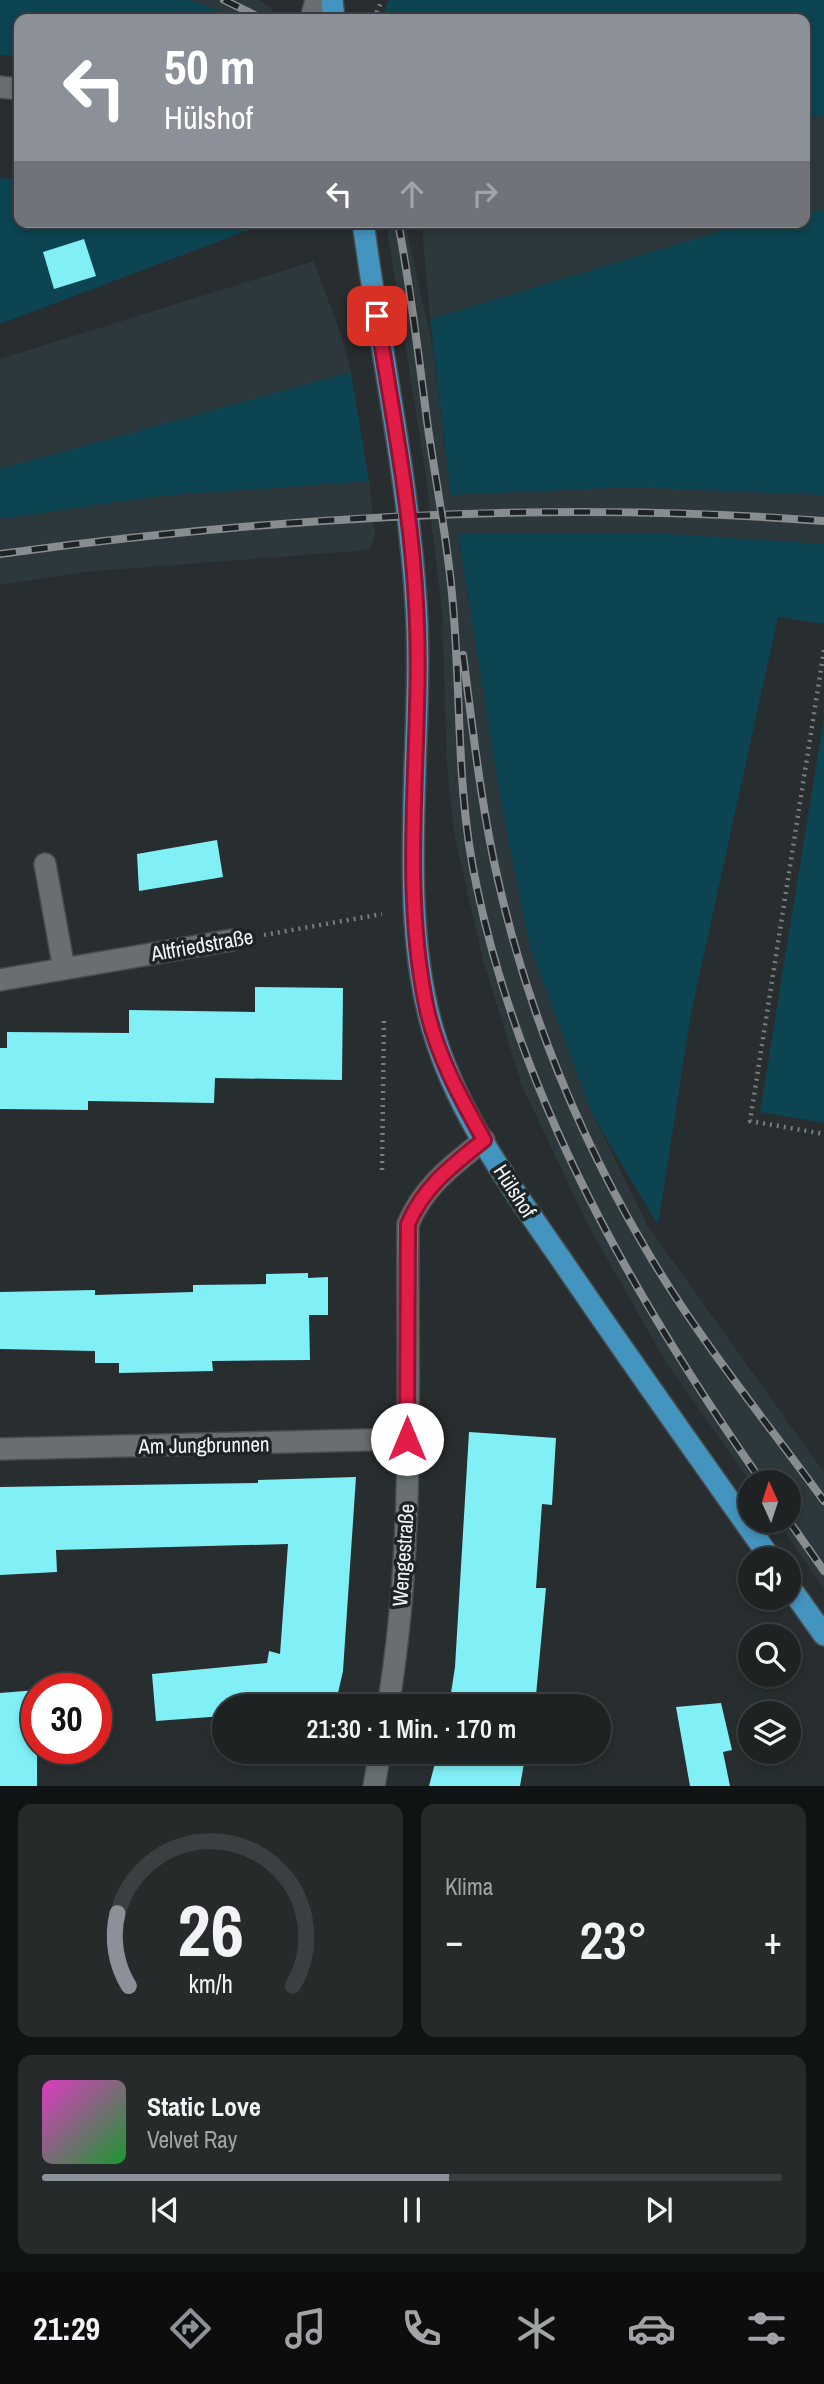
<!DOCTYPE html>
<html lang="de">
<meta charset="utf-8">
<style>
:root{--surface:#1e2223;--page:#262a2b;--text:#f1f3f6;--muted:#a1a4a6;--line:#3c3f41;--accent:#8c9099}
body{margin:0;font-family:"Archivo Narrow",sans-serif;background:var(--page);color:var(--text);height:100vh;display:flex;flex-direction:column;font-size:26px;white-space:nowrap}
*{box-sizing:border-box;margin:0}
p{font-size:23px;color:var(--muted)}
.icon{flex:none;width:38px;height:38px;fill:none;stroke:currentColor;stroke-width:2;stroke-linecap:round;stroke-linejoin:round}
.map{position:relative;height:1786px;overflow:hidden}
.side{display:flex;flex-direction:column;gap:18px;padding:18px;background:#101313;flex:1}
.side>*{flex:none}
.top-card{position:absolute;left:14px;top:14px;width:796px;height:214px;border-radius:14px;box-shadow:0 4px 10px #0003,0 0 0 2px var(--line);background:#8c9099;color:#fff;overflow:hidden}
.needle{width:46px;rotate:357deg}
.controls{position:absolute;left:738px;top:1470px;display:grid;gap:14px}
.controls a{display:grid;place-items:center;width:63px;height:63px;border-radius:50%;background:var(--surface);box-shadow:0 4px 10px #0003,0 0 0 2px var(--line);font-size:35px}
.speed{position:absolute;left:21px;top:1673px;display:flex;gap:14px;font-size:35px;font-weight:700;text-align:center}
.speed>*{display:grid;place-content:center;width:91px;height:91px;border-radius:50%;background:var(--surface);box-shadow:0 4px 10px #0003,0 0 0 2px var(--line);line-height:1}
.speed .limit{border:10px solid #d22;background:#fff;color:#111}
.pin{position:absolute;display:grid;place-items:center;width:60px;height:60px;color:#fff;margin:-30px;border-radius:14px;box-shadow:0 4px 10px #0006}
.me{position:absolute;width:77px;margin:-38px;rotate:0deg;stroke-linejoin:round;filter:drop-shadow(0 0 5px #0008)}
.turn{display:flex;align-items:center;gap:24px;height:147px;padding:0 35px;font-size:32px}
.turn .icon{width:91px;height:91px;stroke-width:2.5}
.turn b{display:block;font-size:49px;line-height:60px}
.lanes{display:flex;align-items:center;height:66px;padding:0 35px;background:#0003;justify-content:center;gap:35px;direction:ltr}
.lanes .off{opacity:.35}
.big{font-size:52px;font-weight:600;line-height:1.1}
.side .widget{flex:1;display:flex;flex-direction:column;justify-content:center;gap:10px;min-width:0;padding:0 24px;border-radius:14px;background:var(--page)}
.side .dial{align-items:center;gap:0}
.dial svg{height:182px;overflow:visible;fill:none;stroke:var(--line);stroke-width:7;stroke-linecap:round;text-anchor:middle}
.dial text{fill:var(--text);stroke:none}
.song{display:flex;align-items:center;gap:21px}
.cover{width:84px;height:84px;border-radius:10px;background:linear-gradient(135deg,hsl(310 70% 55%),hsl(130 70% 35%))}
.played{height:7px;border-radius:4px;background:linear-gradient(90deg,var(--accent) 55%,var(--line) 55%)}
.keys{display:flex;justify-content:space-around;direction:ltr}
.heat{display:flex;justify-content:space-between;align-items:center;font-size:38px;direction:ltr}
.side .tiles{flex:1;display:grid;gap:18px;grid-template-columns:1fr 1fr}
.widget:last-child{grid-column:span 2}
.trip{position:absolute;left:212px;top:1694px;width:399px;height:70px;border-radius:35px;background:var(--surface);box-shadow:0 4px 10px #0003,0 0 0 2px var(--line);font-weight:600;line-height:70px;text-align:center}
.tabs{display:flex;height:112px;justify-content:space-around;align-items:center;background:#0c0e0e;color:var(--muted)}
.tabs .icon{width:49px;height:49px}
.tabs .on{color:var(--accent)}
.tabs b{font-size:32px;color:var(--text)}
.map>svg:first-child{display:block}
.built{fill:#2c383c}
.green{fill:#0c4452}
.building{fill:#80eff6}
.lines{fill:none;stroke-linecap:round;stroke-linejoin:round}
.street-casing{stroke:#464b4d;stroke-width:24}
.primary-casing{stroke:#464b4d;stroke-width:24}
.path{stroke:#787d7f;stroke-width:4.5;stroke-dasharray:2 5;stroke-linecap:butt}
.street{stroke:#696f71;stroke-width:21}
.primary{stroke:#4394be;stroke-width:21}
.rail-casing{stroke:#888d8f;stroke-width:8}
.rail{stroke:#1e2325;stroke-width:5;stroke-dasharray:16;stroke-linecap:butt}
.route-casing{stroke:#92132f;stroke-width:18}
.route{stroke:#e11d48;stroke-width:12}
.labels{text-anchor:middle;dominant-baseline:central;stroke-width:7;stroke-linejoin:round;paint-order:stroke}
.street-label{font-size:21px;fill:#f2f6f7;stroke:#1e2325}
</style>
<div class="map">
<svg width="824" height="1786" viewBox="0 0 824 1786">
<rect width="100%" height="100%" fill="#282d2f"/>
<path class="built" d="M189 0H260L273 9 266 19H243Z
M824 115V210L805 213V118Z
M386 222H405L433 349 451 495 630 487 824 495V544L669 534 458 535 502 808 593 1116 649 1228 824 1472V1588L777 1521H789V1482L751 1483 665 1361 587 1223 522 1086 483 960 454 834 447 767 442 611 425 470Z
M436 222H759L430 319 422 227Z
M314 261 342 338 351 372 0 469V359Z
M369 481 375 535 370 550 85 572 0 585V519L159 496Z"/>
<path class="green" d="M0 0H189L243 19H19V57L0 55Z
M389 0H824V115L805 118V19H381Z
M0 178 19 179V222H260L262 225 0 324Z
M824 210V495L630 487 451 495 430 319 738 226 759 222H805V213Z
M351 372 369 481 159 496 0 519V469Z
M458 534H669L824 544V624L778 617 691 1013 658 1225 593 1116 530 947 502 808Z
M824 717V1123L760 1112Z"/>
<path class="building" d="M84 239 96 276 54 289 43 252Z
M217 840 223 877 139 891 137 854Z
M255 987 343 988 342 1080 215 1078 214 1103 88 1101V1110L0 1109V1048H7V1032L129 1033V1010L255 1012Z
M308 1273V1278L328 1277V1315H309L310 1360 212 1361 213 1371 119 1373V1363H95V1351L0 1349V1292L95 1290V1295L193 1292V1285L266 1284V1274Z
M469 1432 556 1438 552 1505 542 1504 536 1588H546L535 1706H449L455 1667Z
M356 1477 343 1671 335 1706H224V1716L156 1721 152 1674 267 1663 269 1651 280 1654 288 1544 56 1550 57 1572 0 1575V1487L258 1483V1480Z
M37 1690V1786H0V1693Z
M721 1703 732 1750 723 1752 730 1786H690L676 1707Z
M438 1752H526L520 1786H429Z"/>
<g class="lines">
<g class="street-casing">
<path id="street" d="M311 19 316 0
M0 87 19 89
M45 864 64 969
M0 980 232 940
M0 1449 407 1439
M388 1706C415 1548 407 1384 408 1224 424 1186 453 1165 484 1140
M374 1786 380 1752"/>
</g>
<g class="primary-casing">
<path id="primary" d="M332 0 334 19
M363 222C380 349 408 475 416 603 425 740 393 913 437 1043 463 1122 516 1194 563 1262 631 1362 701 1460 771 1559
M789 1586 824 1635"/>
</g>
<path class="path" d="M374 19 382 0
M824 650 750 1121 824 1134
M264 935 382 914
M382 1170 384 1017"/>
<use href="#street" class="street"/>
<use href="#primary" class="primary"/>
<g class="rail-casing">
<path id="rail" d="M224 0 263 19
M398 222C411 290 419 360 428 428 436 483 447 538 452 594 462 694 455 788 477 888 523 1106 636 1301 762 1482
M0 554C272 517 550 500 824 521
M463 655C473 730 481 806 498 880 527 1008 577 1132 644 1246 696 1336 763 1417 824 1501
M789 1521 824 1571"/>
</g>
<use href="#rail" class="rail"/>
</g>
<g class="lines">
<g class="route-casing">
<path id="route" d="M377 316C392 411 411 507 416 603 424 736 399 874 426 1005 436 1054 460 1097 484 1140 453 1165 424 1186 408 1224L407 1439"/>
</g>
<use href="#route" class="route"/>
</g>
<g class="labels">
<g class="street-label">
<text transform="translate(202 945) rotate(-10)">Altfriedstraße</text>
<text transform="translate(515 1191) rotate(57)">Hülshof</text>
<text transform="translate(204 1445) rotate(-1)">Am Jungbrunnen</text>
<text transform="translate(403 1555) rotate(-86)">Wengestraße</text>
</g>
</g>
</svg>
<div class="controls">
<a><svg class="needle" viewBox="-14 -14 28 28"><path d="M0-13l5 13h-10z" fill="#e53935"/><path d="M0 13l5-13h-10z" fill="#a1a4a6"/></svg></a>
<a><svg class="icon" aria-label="sound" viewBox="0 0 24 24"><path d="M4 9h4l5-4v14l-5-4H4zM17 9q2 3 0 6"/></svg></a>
<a><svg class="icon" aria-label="search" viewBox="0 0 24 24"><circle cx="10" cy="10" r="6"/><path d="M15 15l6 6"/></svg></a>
<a><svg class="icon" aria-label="layers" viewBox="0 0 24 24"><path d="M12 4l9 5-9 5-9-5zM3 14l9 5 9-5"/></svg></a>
</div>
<div class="speed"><div class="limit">30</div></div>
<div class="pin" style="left:377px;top:316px;background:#d93025"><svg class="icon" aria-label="arrive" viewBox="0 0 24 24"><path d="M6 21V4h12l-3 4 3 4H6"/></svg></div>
<svg class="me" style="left:407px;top:1439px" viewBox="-20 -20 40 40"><circle r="19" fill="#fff"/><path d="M0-13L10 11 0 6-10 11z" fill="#e11d48"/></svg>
<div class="trip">21:30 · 1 Min. · 170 m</div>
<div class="top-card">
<div class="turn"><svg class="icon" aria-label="left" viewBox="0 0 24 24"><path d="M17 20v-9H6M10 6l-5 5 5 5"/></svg><div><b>50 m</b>Hülshof</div></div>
<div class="lanes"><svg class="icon" aria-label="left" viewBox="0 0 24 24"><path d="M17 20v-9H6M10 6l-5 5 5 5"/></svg><svg class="icon off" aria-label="ahead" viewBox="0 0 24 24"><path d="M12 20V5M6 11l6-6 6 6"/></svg><svg class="icon off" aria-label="right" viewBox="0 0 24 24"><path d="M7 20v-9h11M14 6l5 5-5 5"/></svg></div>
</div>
</div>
<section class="side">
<div class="tiles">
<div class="widget dial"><svg viewBox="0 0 100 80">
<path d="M14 69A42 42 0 1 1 86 69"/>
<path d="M14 69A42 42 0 0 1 9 37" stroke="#8c9099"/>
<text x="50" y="56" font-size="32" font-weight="700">26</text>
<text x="50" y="72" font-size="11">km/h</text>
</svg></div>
<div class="widget"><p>Klima</p>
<div class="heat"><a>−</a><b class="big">23°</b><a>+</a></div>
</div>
<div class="widget">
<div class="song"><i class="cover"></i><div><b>Static Love</b><p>Velvet Ray</p></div></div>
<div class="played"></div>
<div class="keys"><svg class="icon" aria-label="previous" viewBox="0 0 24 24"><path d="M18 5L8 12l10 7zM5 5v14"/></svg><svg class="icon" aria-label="pause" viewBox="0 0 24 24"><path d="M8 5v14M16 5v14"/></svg><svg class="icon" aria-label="next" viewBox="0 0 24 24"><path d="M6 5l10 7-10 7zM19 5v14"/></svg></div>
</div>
</div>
</section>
<nav class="tabs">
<b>21:29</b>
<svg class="icon on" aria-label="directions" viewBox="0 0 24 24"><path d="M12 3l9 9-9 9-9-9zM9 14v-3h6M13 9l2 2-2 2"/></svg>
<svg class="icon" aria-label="music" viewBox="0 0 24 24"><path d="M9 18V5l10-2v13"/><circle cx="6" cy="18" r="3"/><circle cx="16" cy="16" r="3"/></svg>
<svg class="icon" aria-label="phone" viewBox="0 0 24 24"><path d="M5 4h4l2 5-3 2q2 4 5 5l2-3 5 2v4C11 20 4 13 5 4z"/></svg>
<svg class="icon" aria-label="climate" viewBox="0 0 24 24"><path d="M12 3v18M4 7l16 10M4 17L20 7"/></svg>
<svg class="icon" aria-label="car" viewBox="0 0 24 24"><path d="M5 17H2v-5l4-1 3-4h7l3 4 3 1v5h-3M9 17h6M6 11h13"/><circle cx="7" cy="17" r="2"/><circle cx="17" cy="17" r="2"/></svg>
<svg class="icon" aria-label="filters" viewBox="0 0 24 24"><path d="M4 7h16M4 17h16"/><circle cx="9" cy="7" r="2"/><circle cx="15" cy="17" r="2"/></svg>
</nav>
